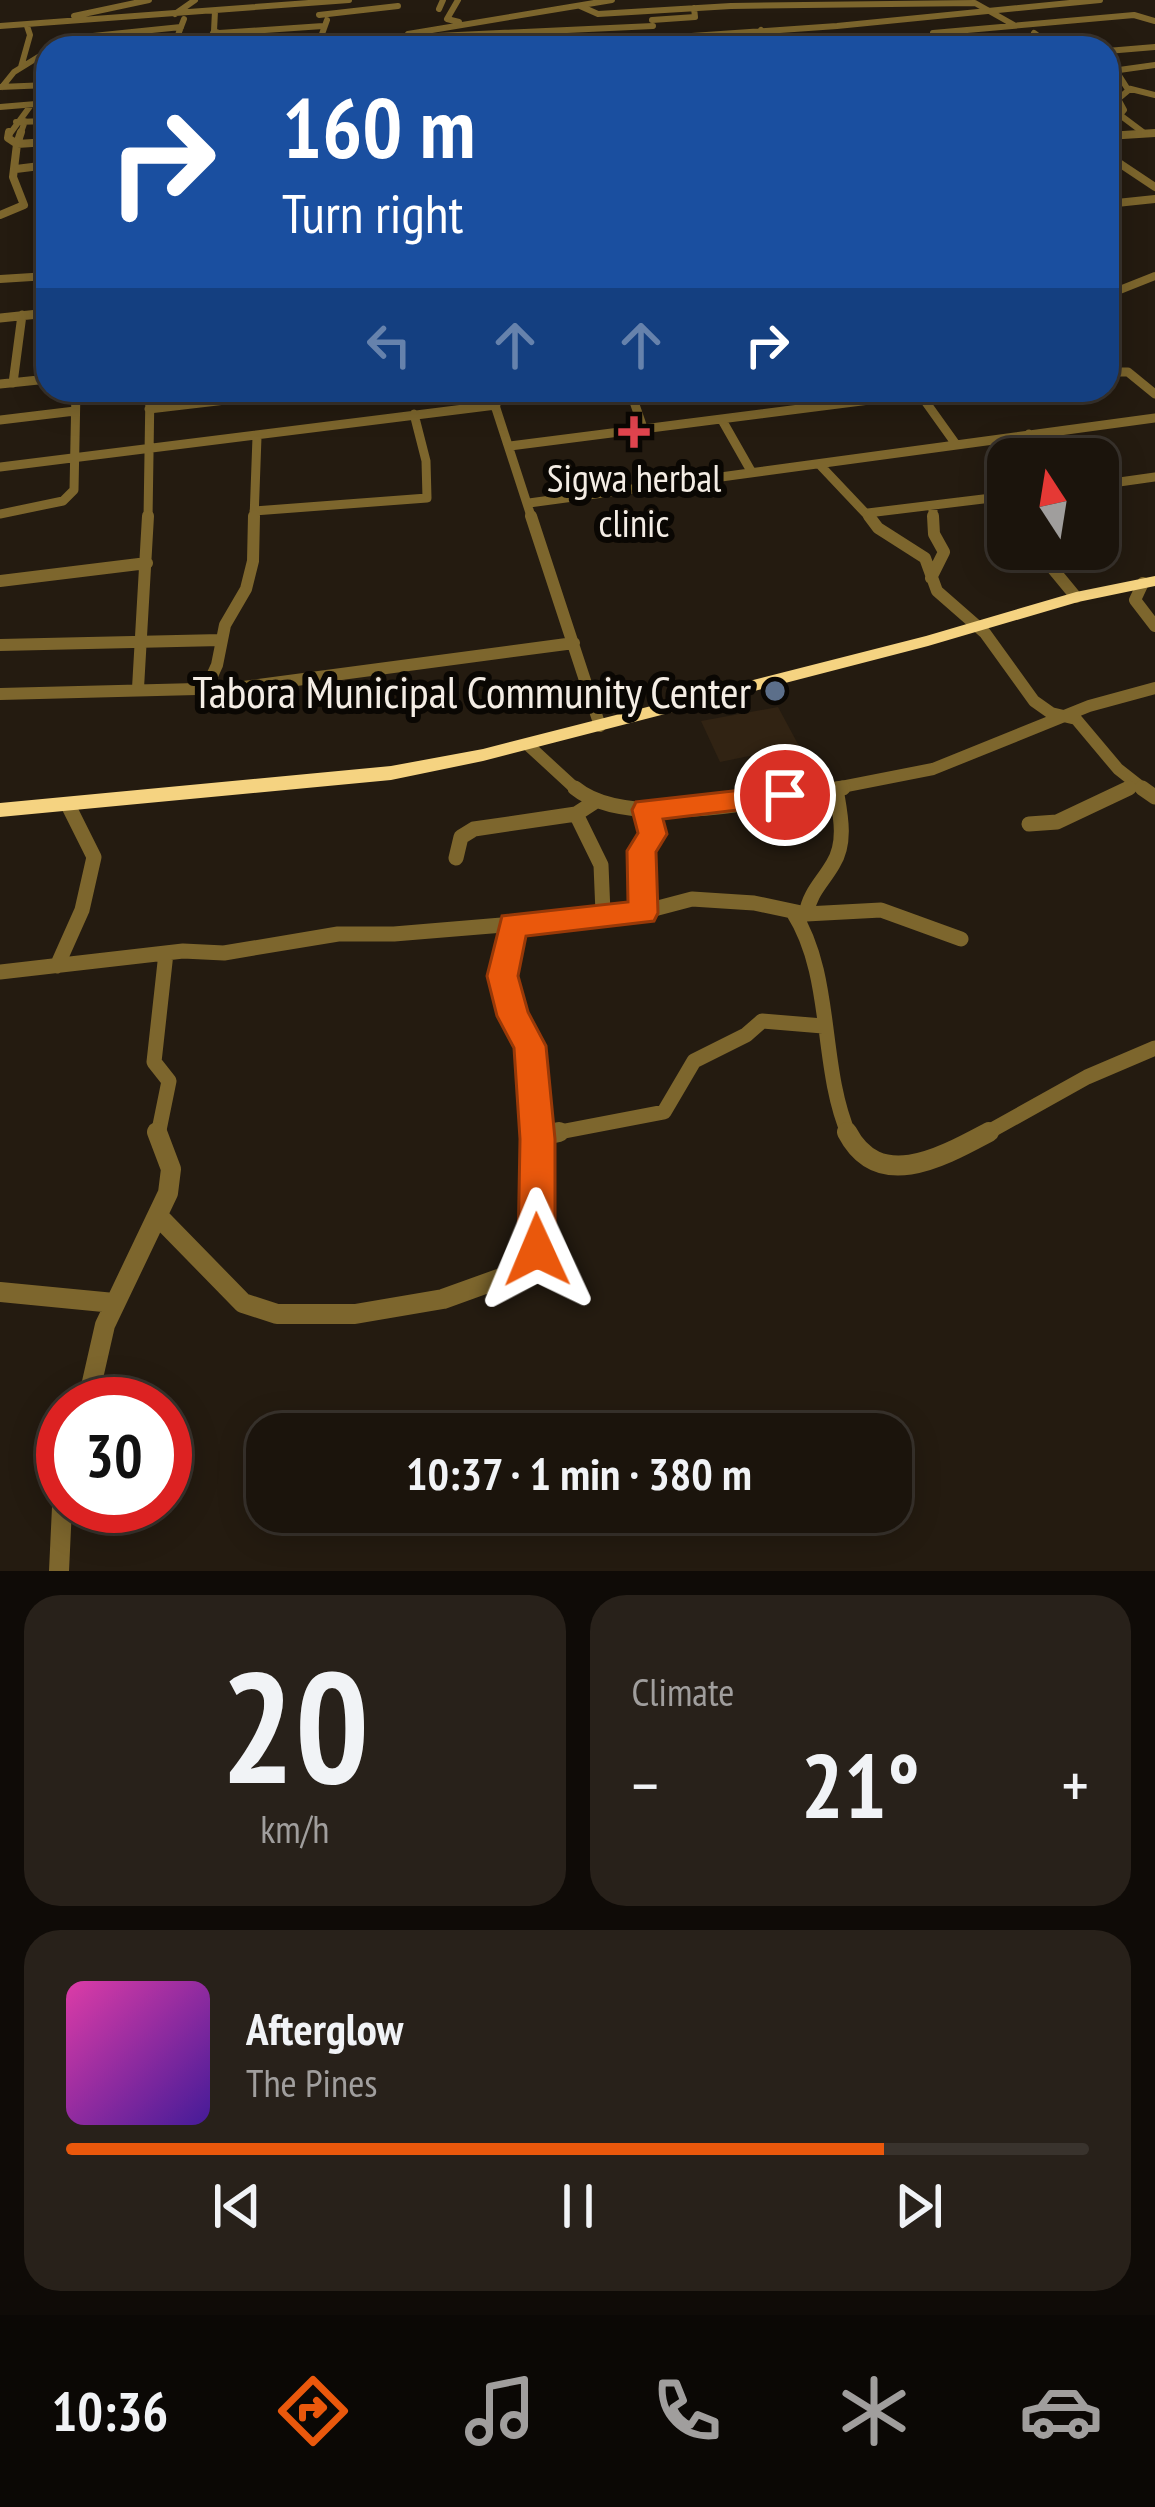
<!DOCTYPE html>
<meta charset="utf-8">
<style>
:root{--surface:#1b140c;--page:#28211a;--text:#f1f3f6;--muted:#a09e9d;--line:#39332d;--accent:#ea580c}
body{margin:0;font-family:"PT Sans Narrow",sans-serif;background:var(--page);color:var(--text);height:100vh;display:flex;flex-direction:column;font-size:45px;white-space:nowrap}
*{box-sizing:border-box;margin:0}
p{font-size:39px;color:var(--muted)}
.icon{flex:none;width:66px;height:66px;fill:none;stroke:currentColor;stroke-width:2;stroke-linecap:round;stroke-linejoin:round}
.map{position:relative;height:1571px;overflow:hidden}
.details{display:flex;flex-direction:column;gap:24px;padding:24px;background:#0f0b07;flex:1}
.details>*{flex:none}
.top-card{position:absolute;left:36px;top:36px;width:1083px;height:366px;border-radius:36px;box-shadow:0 6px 30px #0003,0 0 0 3px var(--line);background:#1a4fa0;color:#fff;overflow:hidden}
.needle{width:78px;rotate:348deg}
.controls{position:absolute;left:987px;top:438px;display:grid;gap:24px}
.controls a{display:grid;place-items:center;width:132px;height:132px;border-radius:24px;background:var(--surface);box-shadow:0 6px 30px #0003,0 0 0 3px var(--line);font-size:60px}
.speed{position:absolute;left:36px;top:1377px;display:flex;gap:24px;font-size:60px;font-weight:700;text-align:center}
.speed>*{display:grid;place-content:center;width:156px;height:156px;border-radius:50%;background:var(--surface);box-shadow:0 6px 30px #0003,0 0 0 3px var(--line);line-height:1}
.speed .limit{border:18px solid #d22;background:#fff;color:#111}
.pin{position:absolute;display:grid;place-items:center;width:102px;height:102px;color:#fff;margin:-51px;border:6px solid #fff;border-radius:50%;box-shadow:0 3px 12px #0007}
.me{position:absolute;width:132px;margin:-66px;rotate:359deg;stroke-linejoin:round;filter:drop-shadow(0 0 9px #0008)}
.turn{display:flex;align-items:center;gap:42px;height:252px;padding:0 48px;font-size:54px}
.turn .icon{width:156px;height:156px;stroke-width:2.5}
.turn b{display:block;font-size:84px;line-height:102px}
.lanes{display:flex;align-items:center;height:114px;padding:0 48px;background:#0003;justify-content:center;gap:60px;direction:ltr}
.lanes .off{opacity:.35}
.big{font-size:90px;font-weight:700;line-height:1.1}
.details .card{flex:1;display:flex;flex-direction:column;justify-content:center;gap:18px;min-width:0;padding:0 42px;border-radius:36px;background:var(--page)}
.details .dial{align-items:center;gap:0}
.dial b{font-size:156px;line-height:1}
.song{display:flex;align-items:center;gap:36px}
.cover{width:144px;height:144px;border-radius:18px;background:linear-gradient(135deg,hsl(320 70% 55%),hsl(260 70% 35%))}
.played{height:12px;border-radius:6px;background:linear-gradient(90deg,var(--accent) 80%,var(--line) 80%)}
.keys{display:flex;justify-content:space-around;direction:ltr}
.heat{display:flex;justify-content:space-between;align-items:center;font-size:66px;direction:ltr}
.details .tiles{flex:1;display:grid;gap:24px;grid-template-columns:1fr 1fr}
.card:last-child{grid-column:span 2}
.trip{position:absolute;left:246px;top:1413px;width:666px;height:120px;border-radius:36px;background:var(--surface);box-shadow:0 6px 30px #0003,0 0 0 3px var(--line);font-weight:700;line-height:120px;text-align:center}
.menu{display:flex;height:192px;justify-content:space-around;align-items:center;background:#0b0805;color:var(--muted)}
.menu .icon{width:84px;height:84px}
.menu .on{color:var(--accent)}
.menu b{font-size:54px;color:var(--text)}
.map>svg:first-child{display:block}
.built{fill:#312313}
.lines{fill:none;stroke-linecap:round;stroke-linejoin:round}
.minor-far5{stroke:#7d662d;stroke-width:6}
.minor-far4{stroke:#7d662d;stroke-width:8}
.minor-far3{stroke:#7d662d;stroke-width:9}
.minor-far2{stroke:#7d662d;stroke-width:12}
.minor-far1{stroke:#7d662d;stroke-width:15}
.minor{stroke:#7d662d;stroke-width:20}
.highway{fill:#f5d381;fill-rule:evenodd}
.route{fill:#ea580c;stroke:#983908;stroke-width:3}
.health-dot{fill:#e0444e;stroke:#0a0703;stroke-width:4.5}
.service-dot{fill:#5c6f8a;stroke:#0a0703;stroke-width:4.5}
.labels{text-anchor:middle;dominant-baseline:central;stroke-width:12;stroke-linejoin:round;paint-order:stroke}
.far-poi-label{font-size:39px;fill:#f4ede5;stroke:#0a0703}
.poi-label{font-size:45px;fill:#f4ede5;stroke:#0a0703;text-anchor:end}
</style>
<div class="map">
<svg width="1155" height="1571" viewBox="0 0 1155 1571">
<rect width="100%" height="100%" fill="#241b10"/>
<path class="built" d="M778 707 799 746 720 762 701 721Z"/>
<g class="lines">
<path class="minor-far5" d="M458 0 447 19 459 22
M580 6 598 14 731 6 975 3 1014 25
M439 9 443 0
M215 11 214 31 219 33 323 26
M175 14 195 0
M319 15 398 6
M74 16 149 0
M652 20 695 17 694 8
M0 26 349 0
M761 30 778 48
M933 33 1134 15 1155 21
M1034 33 1054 48
M437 36 653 26
M51 48 93 36 181 27
M173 48 184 19
M206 48 214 31
M317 48 327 20
M339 48 402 41 408 34 612 0
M517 48 837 26 1100 0
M859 48 941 41
M958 48 1040 38
M1107 51 1155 47
M21 67 30 35 27 26
M1112 71 1155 65
M1108 72 1120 77 1127 88 1155 95
M0 87 48 85
M2 87 14 72 48 51
M1130 89 1118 99 1124 110 1120 115 1144 133
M0 107 48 103
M16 122 48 121
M9 135 31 105
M20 135 25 121
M1124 135 1155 133"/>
<path class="minor-far4" d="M21 132 17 144 48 142
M1107 136 1155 133
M1107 155 1155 187
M16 169 48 165
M1107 204 1155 199
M0 215 24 205 13 177 17 144 8 138 9 132
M0 279 48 276
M1107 295 1155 276"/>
<path class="minor-far3" d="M0 318 48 313
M1107 372H1128L1155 394
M13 383 22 315
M0 384 48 379
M490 390 532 519
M630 390 643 428
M920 394 955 443
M492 395 530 390
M149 409 312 390
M0 420 75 411
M722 420 751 471
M1029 434 1051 459
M510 446 948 390
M819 464 871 519
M0 467 496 405
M1098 485 1155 477
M991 498 1004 519
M529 503 1155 418
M933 506V519
M254 511 427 498 426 461 414 414
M868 513 1008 496
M0 514 63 501 74 490 76 390
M148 519 150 390
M254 519 257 437"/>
<path class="minor-far2" d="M531 516 600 726
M869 516 878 528 925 558 937 591 985 633 1034 701 1051 713 1076 719 1118 769 1146 791
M1002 516 1008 524
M1023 549 1048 563 1076 597
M931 578 944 552 934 534 933 516
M0 581 147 563
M1143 583 1135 600 1155 626
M0 645 221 640
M138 688 148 516
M206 689 217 665 225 625 246 589 253 561 254 516
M0 694 236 688 574 643
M528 745 578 791
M821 791 933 769 1089 706 1155 688
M1122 791 1136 784"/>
<path class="minor-far1" d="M575 788C629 833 776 797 843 788
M1142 788 1155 797
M576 814 601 865 603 913
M1029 824 1057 822 1129 788
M456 858 461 837 474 829 576 814 596 801
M793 912C834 976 819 1066 849 1135
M643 913 642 851 653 831 646 810
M806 914C810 892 822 883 833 864 847 842 840 813 836 789
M512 925 503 976 513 1016 529 1042 538 1135
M57 966 82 910 94 857 68 805
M0 972 183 951 224 953 338 934H394L635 914 692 899 754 903 806 914 881 910 961 939
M158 1135 169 1081 154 1062 166 953
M544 1135 664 1112 694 1061 746 1035 762 1021 823 1026
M983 1135 1087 1077 1155 1048"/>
<path class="minor" d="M537 1132 538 1139
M847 1132C879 1193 942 1157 989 1132
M159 1217 243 1303 277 1314H355L443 1299 515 1273 535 1257V1144L540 1136 559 1132
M0 1292 114 1303
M87 1404 105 1325 168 1193 171 1169 157 1132
M59 1571 63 1486"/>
<path class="highway" d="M1155 576V586L1078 602 928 646 483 761 391 780 0 817V803L391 766 483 749 926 636 1076 592Z"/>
</g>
<path class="route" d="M785 785 795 788 799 795 795 803 663 819 667 834 656 852 658 913 654 921 526 936 518 976 528 1012 546 1046 555 1139V1250L550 1263 537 1268 524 1263 518 1250 520 1139 514 1048 497 1016 487 976 502 916 628 902 627 851 638 833 632 810 636 802Z"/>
<path class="health-dot" d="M628 414h12v12h12v12h-12v12h-12v-12h-12v-12h12z"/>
<circle class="service-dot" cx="775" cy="691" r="12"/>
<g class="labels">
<g class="far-poi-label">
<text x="634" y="477">Sigwa herbal<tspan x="634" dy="45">clinic</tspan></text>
</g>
<g class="poi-label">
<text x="751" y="691">Tabora Municipal Community Center</text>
</g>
</g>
</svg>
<div class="controls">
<a><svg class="needle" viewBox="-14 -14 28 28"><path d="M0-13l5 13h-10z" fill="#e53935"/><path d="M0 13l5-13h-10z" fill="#a09e9d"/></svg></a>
</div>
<div class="speed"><div class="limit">30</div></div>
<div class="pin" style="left:785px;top:795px;background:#d93025"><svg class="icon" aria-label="arrive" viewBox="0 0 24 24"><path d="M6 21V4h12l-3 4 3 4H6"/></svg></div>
<svg class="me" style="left:537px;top:1250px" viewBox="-20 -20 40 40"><path d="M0-17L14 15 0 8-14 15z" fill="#ea580c" stroke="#fff" stroke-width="4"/></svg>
<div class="trip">10:37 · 1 min · 380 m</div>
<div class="top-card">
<div class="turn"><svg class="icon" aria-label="right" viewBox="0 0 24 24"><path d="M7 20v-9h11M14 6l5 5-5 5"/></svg><div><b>160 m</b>Turn right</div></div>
<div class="lanes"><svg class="icon off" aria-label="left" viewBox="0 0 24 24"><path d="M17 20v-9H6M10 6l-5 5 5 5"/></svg><svg class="icon off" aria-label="ahead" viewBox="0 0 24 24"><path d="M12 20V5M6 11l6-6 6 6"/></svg><svg class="icon off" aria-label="ahead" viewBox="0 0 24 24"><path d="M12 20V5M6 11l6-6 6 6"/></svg><svg class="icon" aria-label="right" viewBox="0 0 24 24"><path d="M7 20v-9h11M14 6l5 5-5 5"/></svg></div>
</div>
</div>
<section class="details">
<div class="tiles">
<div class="card dial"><b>20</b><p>km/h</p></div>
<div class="card"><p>Climate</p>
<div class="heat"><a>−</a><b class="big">21°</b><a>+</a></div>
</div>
<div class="card">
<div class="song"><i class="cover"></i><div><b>Afterglow</b><p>The Pines</p></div></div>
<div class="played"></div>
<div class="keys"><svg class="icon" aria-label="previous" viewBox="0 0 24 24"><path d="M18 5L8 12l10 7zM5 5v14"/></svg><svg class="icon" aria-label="pause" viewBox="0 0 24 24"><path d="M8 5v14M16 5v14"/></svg><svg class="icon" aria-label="next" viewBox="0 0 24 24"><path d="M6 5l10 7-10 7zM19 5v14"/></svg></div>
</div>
</div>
</section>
<nav class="menu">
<b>10:36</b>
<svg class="icon on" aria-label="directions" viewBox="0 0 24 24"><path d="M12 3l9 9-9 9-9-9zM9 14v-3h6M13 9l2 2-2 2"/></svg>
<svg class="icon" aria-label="music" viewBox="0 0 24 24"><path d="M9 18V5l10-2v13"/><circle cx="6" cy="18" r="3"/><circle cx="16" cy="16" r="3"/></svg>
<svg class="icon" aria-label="phone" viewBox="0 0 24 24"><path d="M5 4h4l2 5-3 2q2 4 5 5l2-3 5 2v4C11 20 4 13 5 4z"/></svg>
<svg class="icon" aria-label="climate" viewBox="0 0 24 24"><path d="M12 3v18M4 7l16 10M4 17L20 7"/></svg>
<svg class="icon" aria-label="car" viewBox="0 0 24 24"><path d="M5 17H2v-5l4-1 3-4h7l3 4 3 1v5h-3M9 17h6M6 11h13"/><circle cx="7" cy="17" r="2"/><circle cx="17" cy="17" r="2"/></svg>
</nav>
